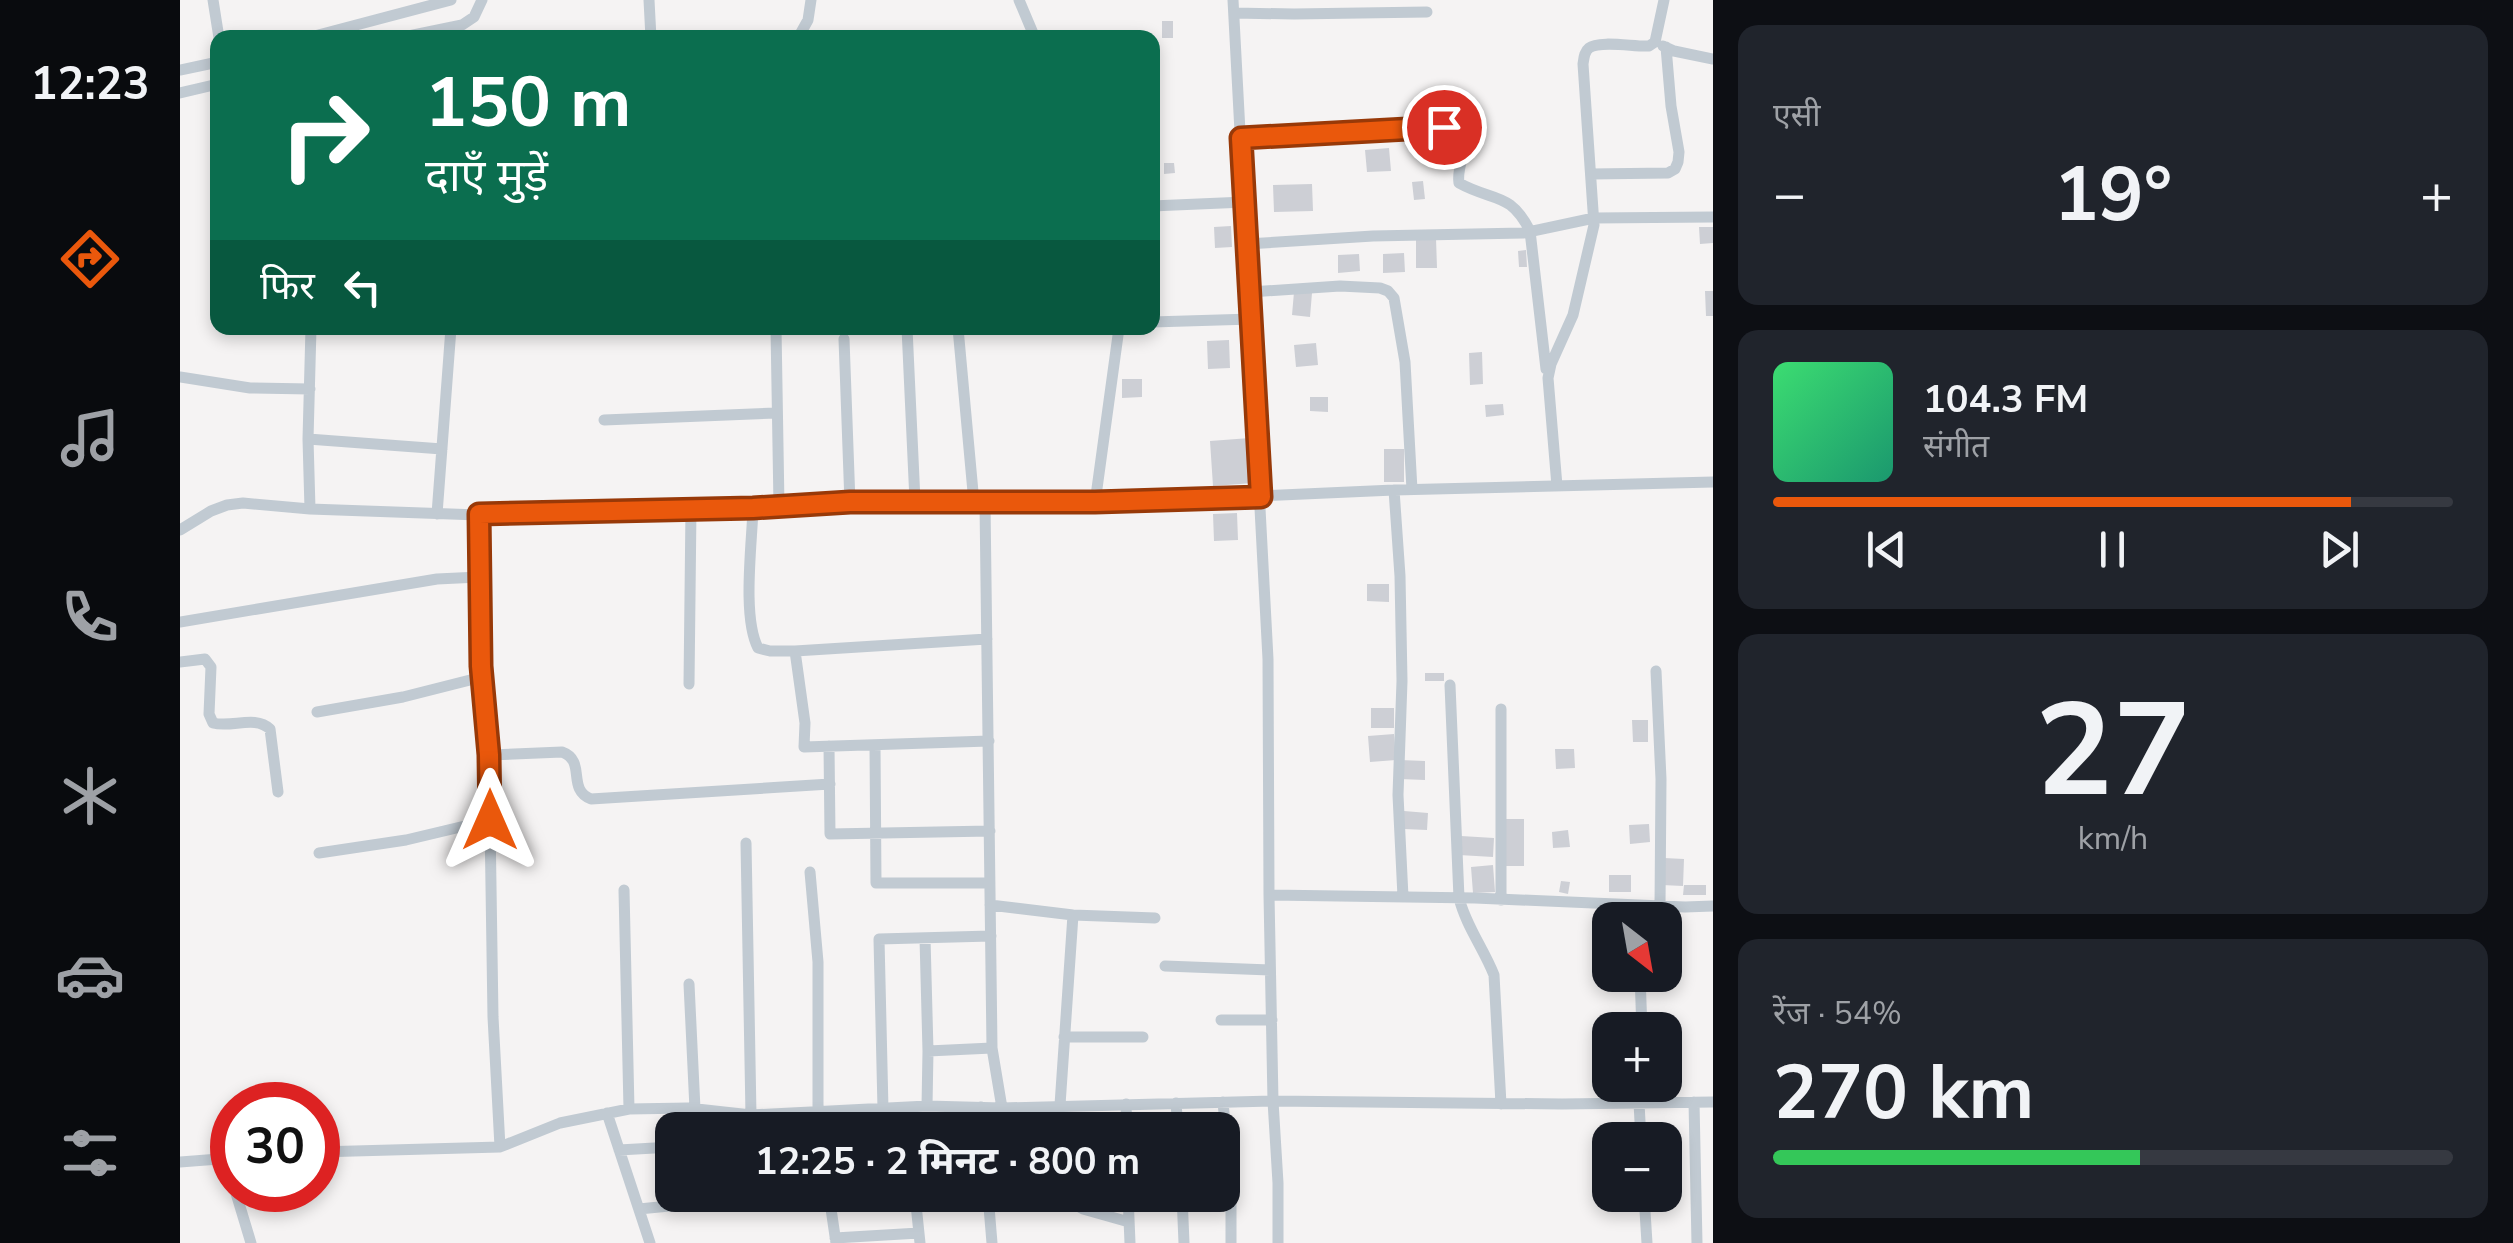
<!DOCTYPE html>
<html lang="hi">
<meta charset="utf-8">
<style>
:root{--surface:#171b24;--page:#20242c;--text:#f1f3f6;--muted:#9ea1a6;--line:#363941;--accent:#ea580c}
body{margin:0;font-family:"Nunito Sans","Noto Sans Devanagari",sans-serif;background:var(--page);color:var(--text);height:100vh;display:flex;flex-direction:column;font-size:38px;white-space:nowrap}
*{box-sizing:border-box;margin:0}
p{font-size:32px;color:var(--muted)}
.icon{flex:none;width:55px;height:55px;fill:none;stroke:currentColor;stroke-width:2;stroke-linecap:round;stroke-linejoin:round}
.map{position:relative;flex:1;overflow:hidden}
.side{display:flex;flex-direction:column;gap:25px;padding:25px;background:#0d0f14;width:800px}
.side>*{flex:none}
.banner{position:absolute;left:30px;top:30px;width:950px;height:305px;border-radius:20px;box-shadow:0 5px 15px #0003;background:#0b6e4f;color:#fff;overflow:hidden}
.needle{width:65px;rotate:149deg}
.buttons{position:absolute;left:1412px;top:902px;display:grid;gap:20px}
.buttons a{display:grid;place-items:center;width:90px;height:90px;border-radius:20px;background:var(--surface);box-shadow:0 5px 15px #0003;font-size:50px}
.speed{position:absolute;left:30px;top:1082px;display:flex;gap:20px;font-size:50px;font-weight:700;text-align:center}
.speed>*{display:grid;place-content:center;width:130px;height:130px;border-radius:50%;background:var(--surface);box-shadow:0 5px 15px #0003;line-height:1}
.speed .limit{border:15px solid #d22;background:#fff;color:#111}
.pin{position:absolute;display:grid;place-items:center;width:85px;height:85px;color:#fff;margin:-42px;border:5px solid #fff;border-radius:50%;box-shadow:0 2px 10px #0007}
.me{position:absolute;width:110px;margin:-55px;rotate:0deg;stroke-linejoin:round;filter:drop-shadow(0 0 8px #0008)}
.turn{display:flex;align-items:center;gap:35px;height:210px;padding:0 50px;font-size:45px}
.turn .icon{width:130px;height:130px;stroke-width:2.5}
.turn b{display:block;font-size:70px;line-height:85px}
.then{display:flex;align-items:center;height:95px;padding:0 50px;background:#0003;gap:20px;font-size:38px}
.big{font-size:75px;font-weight:700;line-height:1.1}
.side .card{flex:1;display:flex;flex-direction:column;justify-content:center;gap:15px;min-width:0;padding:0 35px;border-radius:20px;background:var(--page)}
.side .dial{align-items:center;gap:0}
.dial b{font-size:130px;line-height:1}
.song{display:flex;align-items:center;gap:30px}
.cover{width:120px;height:120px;border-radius:15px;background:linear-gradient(135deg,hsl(140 70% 55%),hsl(160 70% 35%))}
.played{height:10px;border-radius:5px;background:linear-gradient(90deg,var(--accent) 85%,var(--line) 85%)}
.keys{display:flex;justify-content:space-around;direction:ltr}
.heat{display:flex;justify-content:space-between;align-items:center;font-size:55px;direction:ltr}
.charge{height:15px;border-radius:8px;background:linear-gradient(90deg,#34c759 54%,var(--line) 0)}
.trip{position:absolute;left:475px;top:1112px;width:585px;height:100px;border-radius:20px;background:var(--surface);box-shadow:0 5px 15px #0003;font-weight:700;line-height:100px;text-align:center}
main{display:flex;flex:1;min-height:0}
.dock{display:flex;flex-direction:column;width:180px;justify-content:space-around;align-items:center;background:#090b0e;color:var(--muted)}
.dock .icon{width:70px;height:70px}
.dock .current{color:var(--accent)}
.dock b{font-size:45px;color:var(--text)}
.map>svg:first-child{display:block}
.building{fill:#cdcfd5}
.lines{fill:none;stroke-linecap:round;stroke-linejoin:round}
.street{stroke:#c1cad2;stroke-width:11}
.route-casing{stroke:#983908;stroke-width:25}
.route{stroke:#ea580c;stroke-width:18}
</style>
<main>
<nav class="dock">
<b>12:23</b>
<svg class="icon current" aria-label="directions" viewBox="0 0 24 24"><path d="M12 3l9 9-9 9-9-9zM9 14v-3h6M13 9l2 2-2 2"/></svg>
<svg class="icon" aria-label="music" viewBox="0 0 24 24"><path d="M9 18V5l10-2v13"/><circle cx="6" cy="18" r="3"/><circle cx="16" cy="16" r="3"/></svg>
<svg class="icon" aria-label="phone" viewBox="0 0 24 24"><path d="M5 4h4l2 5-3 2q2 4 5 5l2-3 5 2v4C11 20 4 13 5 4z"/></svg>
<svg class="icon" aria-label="climate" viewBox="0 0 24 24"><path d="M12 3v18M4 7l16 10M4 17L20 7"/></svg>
<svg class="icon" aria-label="car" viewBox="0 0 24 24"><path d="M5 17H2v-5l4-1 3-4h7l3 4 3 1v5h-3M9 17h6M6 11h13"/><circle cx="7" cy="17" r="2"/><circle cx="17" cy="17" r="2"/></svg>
<svg class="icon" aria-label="filters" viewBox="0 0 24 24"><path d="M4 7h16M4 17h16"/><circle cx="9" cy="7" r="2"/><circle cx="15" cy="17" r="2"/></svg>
</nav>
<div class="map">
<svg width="1533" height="1243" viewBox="0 0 1533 1243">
<rect width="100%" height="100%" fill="#f5f3f3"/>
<path class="building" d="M982 21H993V38H982Z
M1209 148 1211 171 1187 172 1185 150Z
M984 163H994L995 173 984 174Z
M1243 181 1245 199 1234 200 1232 182Z
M1132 184 1133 211 1094 212 1093 185Z
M1051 226 1052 247 1035 248 1034 227Z
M1519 227H1533V243L1520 244Z
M1256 238 1257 268H1236V239Z
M1346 250 1347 267H1339L1338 251Z
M1224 253 1225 272 1203 273V254Z
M1179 254 1180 271 1158 273V255Z
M1525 291H1533V316H1526Z
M1114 292 1132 293 1130 317 1112 315Z
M1049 340 1050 368 1028 369 1027 341Z
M1136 343 1138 365 1116 367 1114 345Z
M1302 352 1303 384 1290 385 1289 353Z
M942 379H962V397L942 398Z
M1130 397H1148V412L1130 411Z
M1323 404 1324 415 1306 417 1305 405Z
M1070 438 1073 483 1033 486 1030 441Z
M1204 449H1224V482H1204Z
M1057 513 1058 540 1034 541 1033 514Z
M1187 584H1209V602L1187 601Z
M1245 673H1264V681H1245Z
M1191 708H1214V728H1191Z
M1452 720H1468V742H1453Z
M1214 734 1216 760 1190 762 1188 736Z
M1375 749H1394L1395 768 1376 769Z
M1220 760 1245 761V780L1220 779Z
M1224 811 1248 813 1247 830 1224 829Z
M1324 819H1344V866H1324Z
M1469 824 1470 842 1450 844 1449 825Z
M1388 830 1390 847 1373 848 1372 832Z
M1281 836 1314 838 1313 857 1279 855Z
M1484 858 1504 859 1503 886 1482 885Z
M1313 865 1315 892 1293 893 1291 867Z
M1429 875H1451V892H1429Z
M1381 881 1390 882 1388 894 1379 892Z
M1504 885H1526V895H1503Z"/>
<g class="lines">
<path class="street" d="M33 0 39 38
M469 0 471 38
M839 0 855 38
M1053 0 1088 659 1089 895 1093 1101 1098 1183V1243
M1054 13 1114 14 1247 12
M127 38 271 0
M219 38 282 25 294 17 302 0
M618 38 628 20 631 0
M1483 46 1494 51 1533 59
M0 70 38 62
M0 93 38 84
M1061 139 1263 127 1276 128 1284 132C1289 151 1276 165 1279 183 1313 202 1330 191 1350 231L1366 369
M1411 174 1488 173 1495 169 1498 162 1499 152 1491 106 1486 47
M972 206 1065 202
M1067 244 1193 236 1343 233 1414 218 1533 217
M1070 292 1160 286 1200 288 1208 291 1214 298 1225 362 1232 490
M972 322 1072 319
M596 328 599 506
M727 328 735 501
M778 328 794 503
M664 339 670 503
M0 377 70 388 130 389
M424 420 596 413
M128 439 262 449
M1377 486 1368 378 1371 364 1393 315 1414 225 1403 64C1404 58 1404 52 1409 48 1419 40 1455 47 1469 46L1475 42 1484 0
M1214 490 1220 576 1222 681 1218 795 1223 897
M805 503 812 1048 822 1108
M915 503 939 328
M573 508C572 544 562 617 578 648L590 651H615L807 639
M130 509 128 439 131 328
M257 514 271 328
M299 515 301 667 309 755 313 1017 320 1147
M0 530 31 511 47 505 63 503 130 509 299 515 573 508 670 503H915L1214 490 1533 482
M0 622 257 579 299 577
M615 651 625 723 624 747 809 741
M0 662 25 659 31 667 29 714 33 723C52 728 75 715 90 729L98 792
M1476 671 1481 779 1480 906
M509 684 511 508
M1270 685 1279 898C1286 926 1304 949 1314 975L1321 1104
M137 712 223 697 302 677
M695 745 696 883H810
M649 746 650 834 810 831
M309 755 382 752C407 761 386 789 411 799L650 784
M566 843 571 1115
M139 853 226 840 310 820
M630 872 638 962V1113L640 1130
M444 890 449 1109
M1089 895 1295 898 1505 907 1533 906
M1321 900V709
M810 905 893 915 975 918
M745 938 748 1051 747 1106
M985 966 1090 970
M1460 975 1462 1030
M509 984 515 1109
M1041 1020H1092
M884 1037H963
M748 1051 812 1048
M1043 1102 1051 1190V1243
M1514 1102 1517 1243
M996 1103 998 1130
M1459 1103 1461 1140
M946 1104 947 1130
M880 1105 893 915
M801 1107 803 1130
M726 1108 728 1130
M703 1109 699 939 811 936
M427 1113 470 1243
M439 1150 492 1147
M138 1152 320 1147 380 1123 449 1109 508 1108 571 1115 747 1106 822 1108 1093 1101 1382 1104 1533 1102
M45 1158 52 1183
M0 1162 52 1158
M55 1190 71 1243
M649 1195 656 1243
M735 1195 740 1243
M808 1195 812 1243
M877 1195 903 1209 949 1222
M948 1195 950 1243
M1002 1195 1004 1243
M1464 1195 1467 1243
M459 1209 560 1199
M655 1238 739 1233"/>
</g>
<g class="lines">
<g class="route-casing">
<path id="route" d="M310 820 309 755 301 666 299 514 573 508 670 502H915L1081 497 1061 138 1264 127"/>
</g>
<use href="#route" class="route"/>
</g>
</svg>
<div class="buttons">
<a><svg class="needle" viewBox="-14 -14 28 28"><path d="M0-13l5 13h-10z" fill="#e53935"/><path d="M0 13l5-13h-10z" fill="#9ea1a6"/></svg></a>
<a>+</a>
<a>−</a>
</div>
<div class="speed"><div class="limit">30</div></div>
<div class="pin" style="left:1264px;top:127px;background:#d93025"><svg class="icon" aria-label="arrive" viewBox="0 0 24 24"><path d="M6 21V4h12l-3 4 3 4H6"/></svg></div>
<svg class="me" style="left:310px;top:820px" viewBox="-20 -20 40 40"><path d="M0-17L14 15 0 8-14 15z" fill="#ea580c" stroke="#fff" stroke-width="4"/></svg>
<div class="trip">12:25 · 2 मिनट · 800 m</div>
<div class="banner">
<div class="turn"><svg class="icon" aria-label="right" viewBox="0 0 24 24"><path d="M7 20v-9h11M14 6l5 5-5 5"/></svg><div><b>150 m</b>दाएँ मुड़ें</div></div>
<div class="then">फिर<svg class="icon" aria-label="left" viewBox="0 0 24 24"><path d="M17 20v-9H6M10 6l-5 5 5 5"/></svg></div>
</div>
</div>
<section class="side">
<div class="card"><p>एसी</p>
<div class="heat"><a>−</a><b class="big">19°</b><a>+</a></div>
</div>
<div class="card">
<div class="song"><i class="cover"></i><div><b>104.3 FM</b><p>संगीत</p></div></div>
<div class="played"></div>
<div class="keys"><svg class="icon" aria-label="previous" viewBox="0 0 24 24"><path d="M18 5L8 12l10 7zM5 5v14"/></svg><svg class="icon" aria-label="pause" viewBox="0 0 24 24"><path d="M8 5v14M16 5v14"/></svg><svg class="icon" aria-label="next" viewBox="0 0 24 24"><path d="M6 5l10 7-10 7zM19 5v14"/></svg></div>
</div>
<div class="card dial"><b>27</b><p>km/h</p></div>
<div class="card"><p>रेंज · 54%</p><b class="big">270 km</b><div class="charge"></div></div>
</section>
</main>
